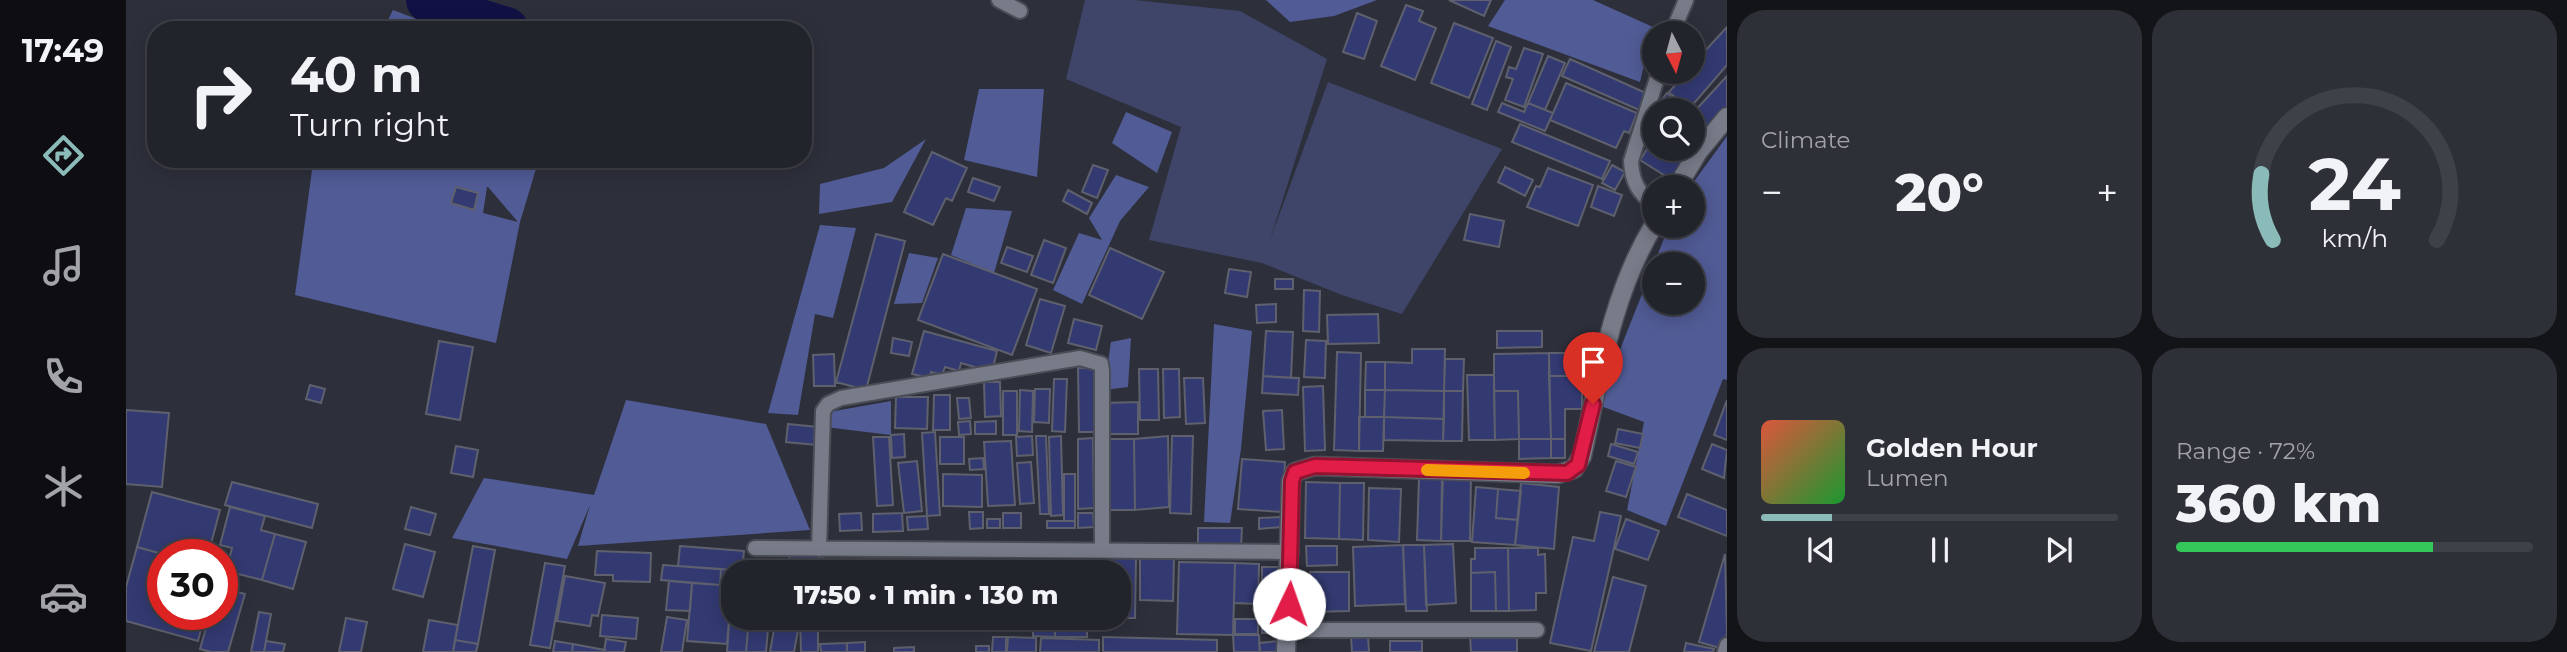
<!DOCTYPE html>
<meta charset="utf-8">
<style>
:root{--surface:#22242c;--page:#2e3038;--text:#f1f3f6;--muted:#a2a4a9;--line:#3f4148;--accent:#8bbbb9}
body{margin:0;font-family:Montserrat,sans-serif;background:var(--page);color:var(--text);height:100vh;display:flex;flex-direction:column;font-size:26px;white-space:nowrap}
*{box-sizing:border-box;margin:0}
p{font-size:23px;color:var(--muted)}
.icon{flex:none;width:38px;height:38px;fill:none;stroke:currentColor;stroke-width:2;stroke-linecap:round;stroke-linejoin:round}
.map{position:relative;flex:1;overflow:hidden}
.side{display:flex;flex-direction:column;gap:10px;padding:10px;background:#131418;width:840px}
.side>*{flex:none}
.banner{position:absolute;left:21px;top:21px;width:665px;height:147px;border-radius:28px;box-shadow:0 4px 18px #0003,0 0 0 2px var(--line);background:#22242c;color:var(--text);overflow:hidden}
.needle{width:46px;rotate:174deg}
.buttons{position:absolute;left:1516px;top:21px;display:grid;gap:14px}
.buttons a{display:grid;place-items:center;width:63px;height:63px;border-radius:50%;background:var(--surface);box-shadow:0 4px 18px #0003,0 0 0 2px var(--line);font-size:35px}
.speed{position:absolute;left:21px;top:539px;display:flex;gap:14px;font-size:35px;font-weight:700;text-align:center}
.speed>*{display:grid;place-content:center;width:91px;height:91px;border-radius:50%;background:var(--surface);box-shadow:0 4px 18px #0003,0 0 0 2px var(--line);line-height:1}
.speed .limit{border:10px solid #d22;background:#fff;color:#111}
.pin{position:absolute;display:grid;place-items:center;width:60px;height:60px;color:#fff;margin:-72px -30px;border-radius:50% 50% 50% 0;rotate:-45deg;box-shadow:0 0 7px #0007}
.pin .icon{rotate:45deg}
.me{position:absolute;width:77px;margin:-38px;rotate:3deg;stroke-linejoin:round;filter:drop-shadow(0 0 5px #0008)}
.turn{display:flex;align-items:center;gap:24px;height:147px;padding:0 28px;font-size:32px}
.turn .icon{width:91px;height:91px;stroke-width:2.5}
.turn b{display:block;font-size:49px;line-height:60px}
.big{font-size:52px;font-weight:800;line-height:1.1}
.side .card{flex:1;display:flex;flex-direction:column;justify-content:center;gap:10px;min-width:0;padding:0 24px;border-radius:28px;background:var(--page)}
.side .dial{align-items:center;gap:0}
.dial svg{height:182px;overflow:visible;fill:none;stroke:var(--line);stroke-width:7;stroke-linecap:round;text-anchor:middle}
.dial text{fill:var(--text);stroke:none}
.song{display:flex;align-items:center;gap:21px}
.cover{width:84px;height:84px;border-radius:10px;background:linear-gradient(135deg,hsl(10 70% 55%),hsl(130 70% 35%))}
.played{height:7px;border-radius:4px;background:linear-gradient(90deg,var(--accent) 20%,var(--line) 20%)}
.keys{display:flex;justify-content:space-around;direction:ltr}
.heat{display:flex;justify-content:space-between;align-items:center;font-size:38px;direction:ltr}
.charge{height:10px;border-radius:5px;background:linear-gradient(90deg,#34c759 72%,var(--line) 0)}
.side .tiles{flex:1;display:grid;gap:10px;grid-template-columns:repeat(2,1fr)}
.trip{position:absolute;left:595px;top:560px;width:410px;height:70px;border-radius:28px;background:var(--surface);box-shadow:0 4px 18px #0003,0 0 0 2px var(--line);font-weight:800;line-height:70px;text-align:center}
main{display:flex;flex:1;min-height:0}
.tab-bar{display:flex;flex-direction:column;width:126px;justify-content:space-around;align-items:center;background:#0e0e12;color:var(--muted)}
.tab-bar .icon{width:49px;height:49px}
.tab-bar .active{color:var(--accent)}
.tab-bar b{font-size:32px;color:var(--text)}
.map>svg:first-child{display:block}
.green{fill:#3e4569}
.forest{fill:#515b95;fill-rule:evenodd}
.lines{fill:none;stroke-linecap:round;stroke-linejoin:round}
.river{stroke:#111145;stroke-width:46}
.building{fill:#333a72;stroke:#5e616d;stroke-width:2}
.service-casing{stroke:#4b4d56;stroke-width:18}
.minor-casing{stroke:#4b4d56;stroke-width:21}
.service{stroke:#787c89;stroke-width:14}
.minor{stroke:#787c89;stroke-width:18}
.route-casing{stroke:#92132f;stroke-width:18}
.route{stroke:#e11d48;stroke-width:12}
.slow{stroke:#f59e0b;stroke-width:12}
</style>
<main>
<nav class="tab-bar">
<b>17:49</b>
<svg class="icon active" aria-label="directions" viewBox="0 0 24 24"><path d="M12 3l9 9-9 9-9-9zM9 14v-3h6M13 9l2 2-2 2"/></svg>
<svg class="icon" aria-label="music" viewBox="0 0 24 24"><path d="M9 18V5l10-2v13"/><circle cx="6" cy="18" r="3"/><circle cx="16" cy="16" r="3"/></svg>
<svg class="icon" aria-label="phone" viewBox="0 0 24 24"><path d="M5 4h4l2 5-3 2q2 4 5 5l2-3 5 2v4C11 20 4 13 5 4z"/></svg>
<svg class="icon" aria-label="climate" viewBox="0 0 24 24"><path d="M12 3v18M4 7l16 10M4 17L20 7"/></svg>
<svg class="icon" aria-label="car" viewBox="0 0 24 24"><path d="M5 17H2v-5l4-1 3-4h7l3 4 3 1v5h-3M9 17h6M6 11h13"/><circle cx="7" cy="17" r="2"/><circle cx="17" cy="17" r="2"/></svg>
</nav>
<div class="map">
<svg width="1601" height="652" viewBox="0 0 1601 652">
<rect width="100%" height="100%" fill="#2d303b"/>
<path class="green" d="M959 0H1008L1114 11 1201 59 1144 240 1202 82 1376 149 1276 314 1216 295 1136 263 1023 240 1055 127 940 79Z"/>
<path class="forest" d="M1140 0H1251L1208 16 1164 22Z
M1379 0H1467L1527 27 1514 82 1362 26Z
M267 10 320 30H257Z
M853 89H918L911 177 838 160Z
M1000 112 1046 132 1031 173 986 143Z
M1601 136V380L1597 379 1540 526 1501 510 1518 422 1472 405 1543 226H1566V187H1564ZM1528 264H1566V303H1528Z
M800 139 766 202 693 214 694 184 758 168Z
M191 159H413L394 222 370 343 169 295 186 170ZM361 187H362L392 222 357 213Z
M990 175 1023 187 994 221 956 304 927 290 953 233 976 240 963 218Z
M840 208 886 211 868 273 825 255Z
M694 225 730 228 707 318 689 314 672 415 642 413Z
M783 253 812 258 796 303 768 304Z
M1088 324 1126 331 1115 449 1104 523 1078 522Z
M1005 338 1002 387 978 390 985 342Z
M500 400 640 424 684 530 452 546 464 505 441 559 326 538 358 478 468 495Z
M765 401V435L699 427 703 412Z"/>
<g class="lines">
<path class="river" d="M303 0 334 16 380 30"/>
</g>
<path class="building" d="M1323 0H1365L1358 16Z
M1280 5 1297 11 1293 21 1310 28 1289 80 1255 66Z
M1231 13 1251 21 1238 59 1217 52Z
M1328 23 1367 38 1343 98 1305 83Z
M1601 27V65L1563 109 1543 92 1561 72H1566V65Z
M1370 41 1385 47 1361 110 1346 104Z
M1398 48 1417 54 1398 107 1379 100 1387 79 1380 77 1383 67 1390 69Z
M1422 56 1439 63 1419 110 1402 103Z
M1444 59 1520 93 1513 110 1436 76Z
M1601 76V110L1573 143 1566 138V114Z
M1440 83 1511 113 1503 133 1498 131 1490 148 1424 120Z
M1541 93 1561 110H1534L1530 107Z
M1376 103 1398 112 1402 103 1427 113 1419 131 1372 112Z
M1527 121 1528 149H1565L1546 180 1514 160 1523 146 1515 141Z
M1394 124 1484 161 1476 179 1386 142Z
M806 152 841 168 826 201 820 198 807 225 778 212Z
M967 165 982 170 971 198 956 192Z
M1486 165 1499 172 1489 190 1476 183Z
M1379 167 1407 180 1399 196 1372 182Z
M1422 168 1467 185 1452 226 1401 207 1410 186 1414 187Z
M847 178 874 187 868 201 842 192Z
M1472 186 1496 195 1488 216 1465 207Z
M330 187 352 193 348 210 325 203Z
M942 190 966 203 961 214 937 201Z
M1344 214 1378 221 1373 247 1338 240Z
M750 234 779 241 740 390 710 382Z
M918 240 940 248 927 283 905 275Z
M881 247 907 256 901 272 875 263Z
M984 248 1038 272 1016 319 963 295Z
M817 254 911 289 886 355 792 320Z
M1103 269 1125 272 1121 297 1099 293Z
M1149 279H1167V289H1149Z
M1178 290 1194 291 1193 332 1177 331Z
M914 299 939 306 925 353 900 345Z
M1150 304V322L1131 323 1130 305Z
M1252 314 1253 343 1202 344 1201 315Z
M948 319 976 326 970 350 942 343Z
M798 331 871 351 866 372 835 363 833 371 819 367 816 375 805 372 804 378 786 374Z
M1140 331 1167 332 1165 378 1137 376Z
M1371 331H1416V347L1371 348Z
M767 338 786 342 783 356 765 353Z
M1180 340 1200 341 1199 378 1178 377Z
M313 341 347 347 334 420 300 414Z
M1286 349H1319L1318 391 1259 390V362L1286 363Z
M1211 352 1235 353 1233 451 1208 450Z
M1423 353H1455L1456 376H1423Z
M1423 353 1425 439H1393L1392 391H1368V354Z
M708 354 709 386H688L687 355Z
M1319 359H1338L1337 391H1318Z
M1240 362H1259V390H1239Z
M952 368H970L971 432H953Z
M1013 369H1032L1033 420H1014Z
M1037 369H1053L1054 417 1038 418Z
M1341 375H1368L1369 440H1343Z
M1137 376 1173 378 1172 395 1136 393Z
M1423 376H1456V409H1439V439H1425Z
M1058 378H1077L1079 423 1060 424Z
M928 379H941L939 432 926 431Z
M858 382H874L875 416 859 417Z
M184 385 199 389 195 403 180 399Z
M1197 386 1199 450 1179 451 1177 387Z
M909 389H924L923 423 908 422Z
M894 390 907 391 906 432 893 431Z
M1239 390H1259L1258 417H1239Z
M1259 390 1318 391V419L1258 417Z
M877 391H891V435H877Z
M1318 391H1337L1336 441H1317Z
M1368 391H1392L1393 439 1369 440Z
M808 395H824V430H807Z
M770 397H802L801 429 769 428Z
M831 398H843L845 418 833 419Z
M1601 400V440L1588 435Z
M1012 402V434H978V403Z
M0 410 43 413 36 487 0 484Z
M1156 410 1158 449 1140 450 1137 411Z
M1233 417H1258L1257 451H1233Z
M1258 417 1318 419 1317 441 1258 440Z
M844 421 845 434 833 435 832 422Z
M870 421V434H849V422Z
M662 424 692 427 690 445 660 442Z
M1492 429 1517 434 1514 448 1489 443Z
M809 432 814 515 801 516 796 433Z
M778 434 779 457 766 458 765 435Z
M906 436 907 455 891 456 890 437Z
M910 436H920L923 514H914Z
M935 436 937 515 925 516 923 437Z
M1042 436 1043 507 1009 510 1008 439Z
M1046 436H1067L1065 514 1044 513Z
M747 437H763L767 505 751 506Z
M814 437H838V464H814Z
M967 438 968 508 952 509V439Z
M982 439H1008L1009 510H984Z
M1393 439H1425V458L1393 459Z
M1425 439H1439V458H1425Z
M885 441 889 505 862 506 858 442Z
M1485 444 1512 452 1508 464 1482 456Z
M1586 444 1601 450 1598 478 1576 469Z
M330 446 352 450 347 477 325 473Z
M857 458 858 469 844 470 843 459Z
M1116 459 1159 462 1156 512 1112 509Z
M791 461 796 511 778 513 772 463Z
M1490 461 1510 467 1500 497 1480 491Z
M905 462 908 503 894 504 891 463Z
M817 474 856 475V507L817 506Z
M938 474H949V521H938Z
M1317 474 1345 475 1344 541H1315Z
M1293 478H1316L1315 541 1291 540Z
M106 482 192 504 186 528 99 505Z
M1180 482 1214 483 1213 539 1179 538Z
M1214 483H1238L1237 540 1213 539Z
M1395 483 1433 487 1428 549 1389 545Z
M1350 487 1372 489 1370 518 1392 520 1389 545 1346 542Z
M1243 488 1275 489 1273 542 1242 540Z
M1372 489 1395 491 1392 520 1370 518Z
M26 492 94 510 82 555H40L11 547Z
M1561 494 1601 510V536L1552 517Z
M104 507 139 516 135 530 149 534 136 580 100 571 106 548 94 545Z
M285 507 310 514 304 535 279 529Z
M843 512H857V528L844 529Z
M1474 512 1495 516 1465 651 1424 643 1447 537 1468 541Z
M735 513 736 530 714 531 713 514Z
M776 513 777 531 747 532V514Z
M877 513H895V528H877Z
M952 513H967L968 527 952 528Z
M801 516 802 529 782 530 781 517Z
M1155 517 1156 527 1133 529V518Z
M861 519H874V528H861Z
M1500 519 1533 531 1522 560 1489 549Z
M921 521H949V528H921Z
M1072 528H1116L1115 547H1072Z
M149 534 180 542 167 589 136 580Z
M279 544 309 552 297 597 267 589Z
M1327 544 1330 603 1300 605 1298 545Z
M1277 545 1279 604 1229 606 1227 547Z
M1277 545H1298L1301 611H1280Z
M347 546 369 550 352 644 329 640Z
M554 546 618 551 616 571 552 566Z
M1180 546H1211V565L1181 566Z
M11 547 40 555H37V614H79L72 641 0 621V587Z
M1349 548H1382L1383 611H1370L1369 572 1345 573V559H1349Z
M1382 548H1412V555L1419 554 1420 593H1410V610L1383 611Z
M471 551 525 553 524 582 487 581V575H469Z
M664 551 697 554 695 572H638L639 559 663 560Z
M1599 554 1601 633 1597 649 1573 642Z
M1014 557 1048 558 1047 601 1014 600Z
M761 558V572H732L731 559Z
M908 558H930V572H907Z
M930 558H962V572H930Z
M978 558H1010L1009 618H992V572H978Z
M885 561V572H848L847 563Z
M1053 562 1109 563 1107 635 1051 634Z
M419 563 439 566 424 648 404 645Z
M1109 563 1133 564 1132 604 1108 603Z
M537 565 595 569 594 585 535 580Z
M1136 567H1152V633H1136Z
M595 569 607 570 601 644 561 641 566 583 594 585Z
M607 570 626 572H607V618H623L620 652H601Z
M1184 572H1223V611L1184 612Z
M1369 572 1370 611H1345V573Z
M439 576 479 583 472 616 466 615 464 626 431 621Z
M1487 577 1520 586 1503 652H1468Z
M543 581 566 583 564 611 540 610Z
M96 588 119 594 102 652H85L74 649 84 614H96Z
M133 612 145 614 138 652H125Z
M476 615 512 618 510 639 474 636Z
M541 617 561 620 556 652H535Z
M220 618 241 622 235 652H213Z
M623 618H643L640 652H620Z
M650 618 674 619 668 652H644Z
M674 618H692V652H675Z
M782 618H801L802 630 782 631Z
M801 618H822V630H802Z
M850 618H887L888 627 851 629Z
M907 618H929V637L907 636Z
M929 618H961V637H929Z
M1109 619H1132V634H1109Z
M303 620 332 625 327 652H297Z
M1107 635H1133L1134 652H1108Z
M1344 635H1391V652H1345Z
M1242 636 1243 652H1226L1225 637Z
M867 637H880V652H866Z
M882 637 910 638V652H881Z
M977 637 1091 640V652H977Z
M915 638 973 640V652H914Z
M480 639 500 642 498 652H478Z
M329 640 352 644 350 652H327Z
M140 641 159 644 157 652H138Z
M429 641 447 644 446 652H427Z
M1152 641 1153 652H1134L1133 643Z
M1264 641H1296V652H1264Z
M739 642V652H721V643Z
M721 643V652H695L694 644Z
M1560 643 1588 649 1587 652H1558Z
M447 644 479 650 478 652H446Z
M850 646H863V652H850Z
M788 647V652H768V648Z"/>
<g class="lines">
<g class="service-casing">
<path id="service" d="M873 0 894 11
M1546 33 1560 0
M1528 205C1512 192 1506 182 1505 161L1533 72
M629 548 1165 552
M693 549 697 411 702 404 715 398 954 358 975 364 976 371V549
M1162 630H1411
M1599 652 1601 645"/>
</g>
<g class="minor-casing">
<path id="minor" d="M1551 187 1572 152 1601 117
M1160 652 1165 481 1169 472 1189 466 1432 474 1448 469 1456 456C1473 379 1486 293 1528 225"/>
</g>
<use href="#service" class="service"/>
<use href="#minor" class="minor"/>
</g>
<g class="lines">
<g class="route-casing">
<path id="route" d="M1163 604 1166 481 1169 472 1189 466 1441 473 1452 465 1467 404"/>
</g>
<use href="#route" class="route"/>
<path class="slow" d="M1301 470 1398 473"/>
</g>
</svg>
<div class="buttons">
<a><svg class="needle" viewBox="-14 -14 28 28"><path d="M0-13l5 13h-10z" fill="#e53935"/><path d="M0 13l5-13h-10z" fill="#a2a4a9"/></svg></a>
<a><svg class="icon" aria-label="search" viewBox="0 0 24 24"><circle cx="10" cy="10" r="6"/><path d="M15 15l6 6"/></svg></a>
<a>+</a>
<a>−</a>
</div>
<div class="speed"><div class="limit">30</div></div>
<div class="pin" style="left:1467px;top:404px;background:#d93025"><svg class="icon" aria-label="arrive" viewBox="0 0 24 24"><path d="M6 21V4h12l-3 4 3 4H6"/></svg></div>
<svg class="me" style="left:1163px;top:604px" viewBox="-20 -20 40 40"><circle r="19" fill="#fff"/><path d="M0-13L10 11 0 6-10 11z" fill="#e11d48"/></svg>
<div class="trip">17:50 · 1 min · 130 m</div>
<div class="banner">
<div class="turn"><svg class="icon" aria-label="right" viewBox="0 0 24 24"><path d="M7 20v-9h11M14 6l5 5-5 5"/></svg><div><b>40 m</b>Turn right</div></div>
</div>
</div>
<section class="side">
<div class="tiles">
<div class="card"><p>Climate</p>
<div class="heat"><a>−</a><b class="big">20°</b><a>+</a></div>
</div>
<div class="card dial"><svg viewBox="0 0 100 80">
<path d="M14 69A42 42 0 1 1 86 69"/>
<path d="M14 69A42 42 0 0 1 9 40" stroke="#8bbbb9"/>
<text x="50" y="56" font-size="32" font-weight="700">24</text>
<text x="50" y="72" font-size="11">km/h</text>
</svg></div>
<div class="card">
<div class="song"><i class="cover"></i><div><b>Golden Hour</b><p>Lumen</p></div></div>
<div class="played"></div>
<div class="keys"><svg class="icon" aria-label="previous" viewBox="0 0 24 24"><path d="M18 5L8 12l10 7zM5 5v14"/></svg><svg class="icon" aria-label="pause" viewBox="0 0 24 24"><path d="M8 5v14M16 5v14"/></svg><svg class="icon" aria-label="next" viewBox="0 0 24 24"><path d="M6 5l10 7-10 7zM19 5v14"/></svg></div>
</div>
<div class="card"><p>Range · 72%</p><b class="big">360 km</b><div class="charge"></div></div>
</div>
</section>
</main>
